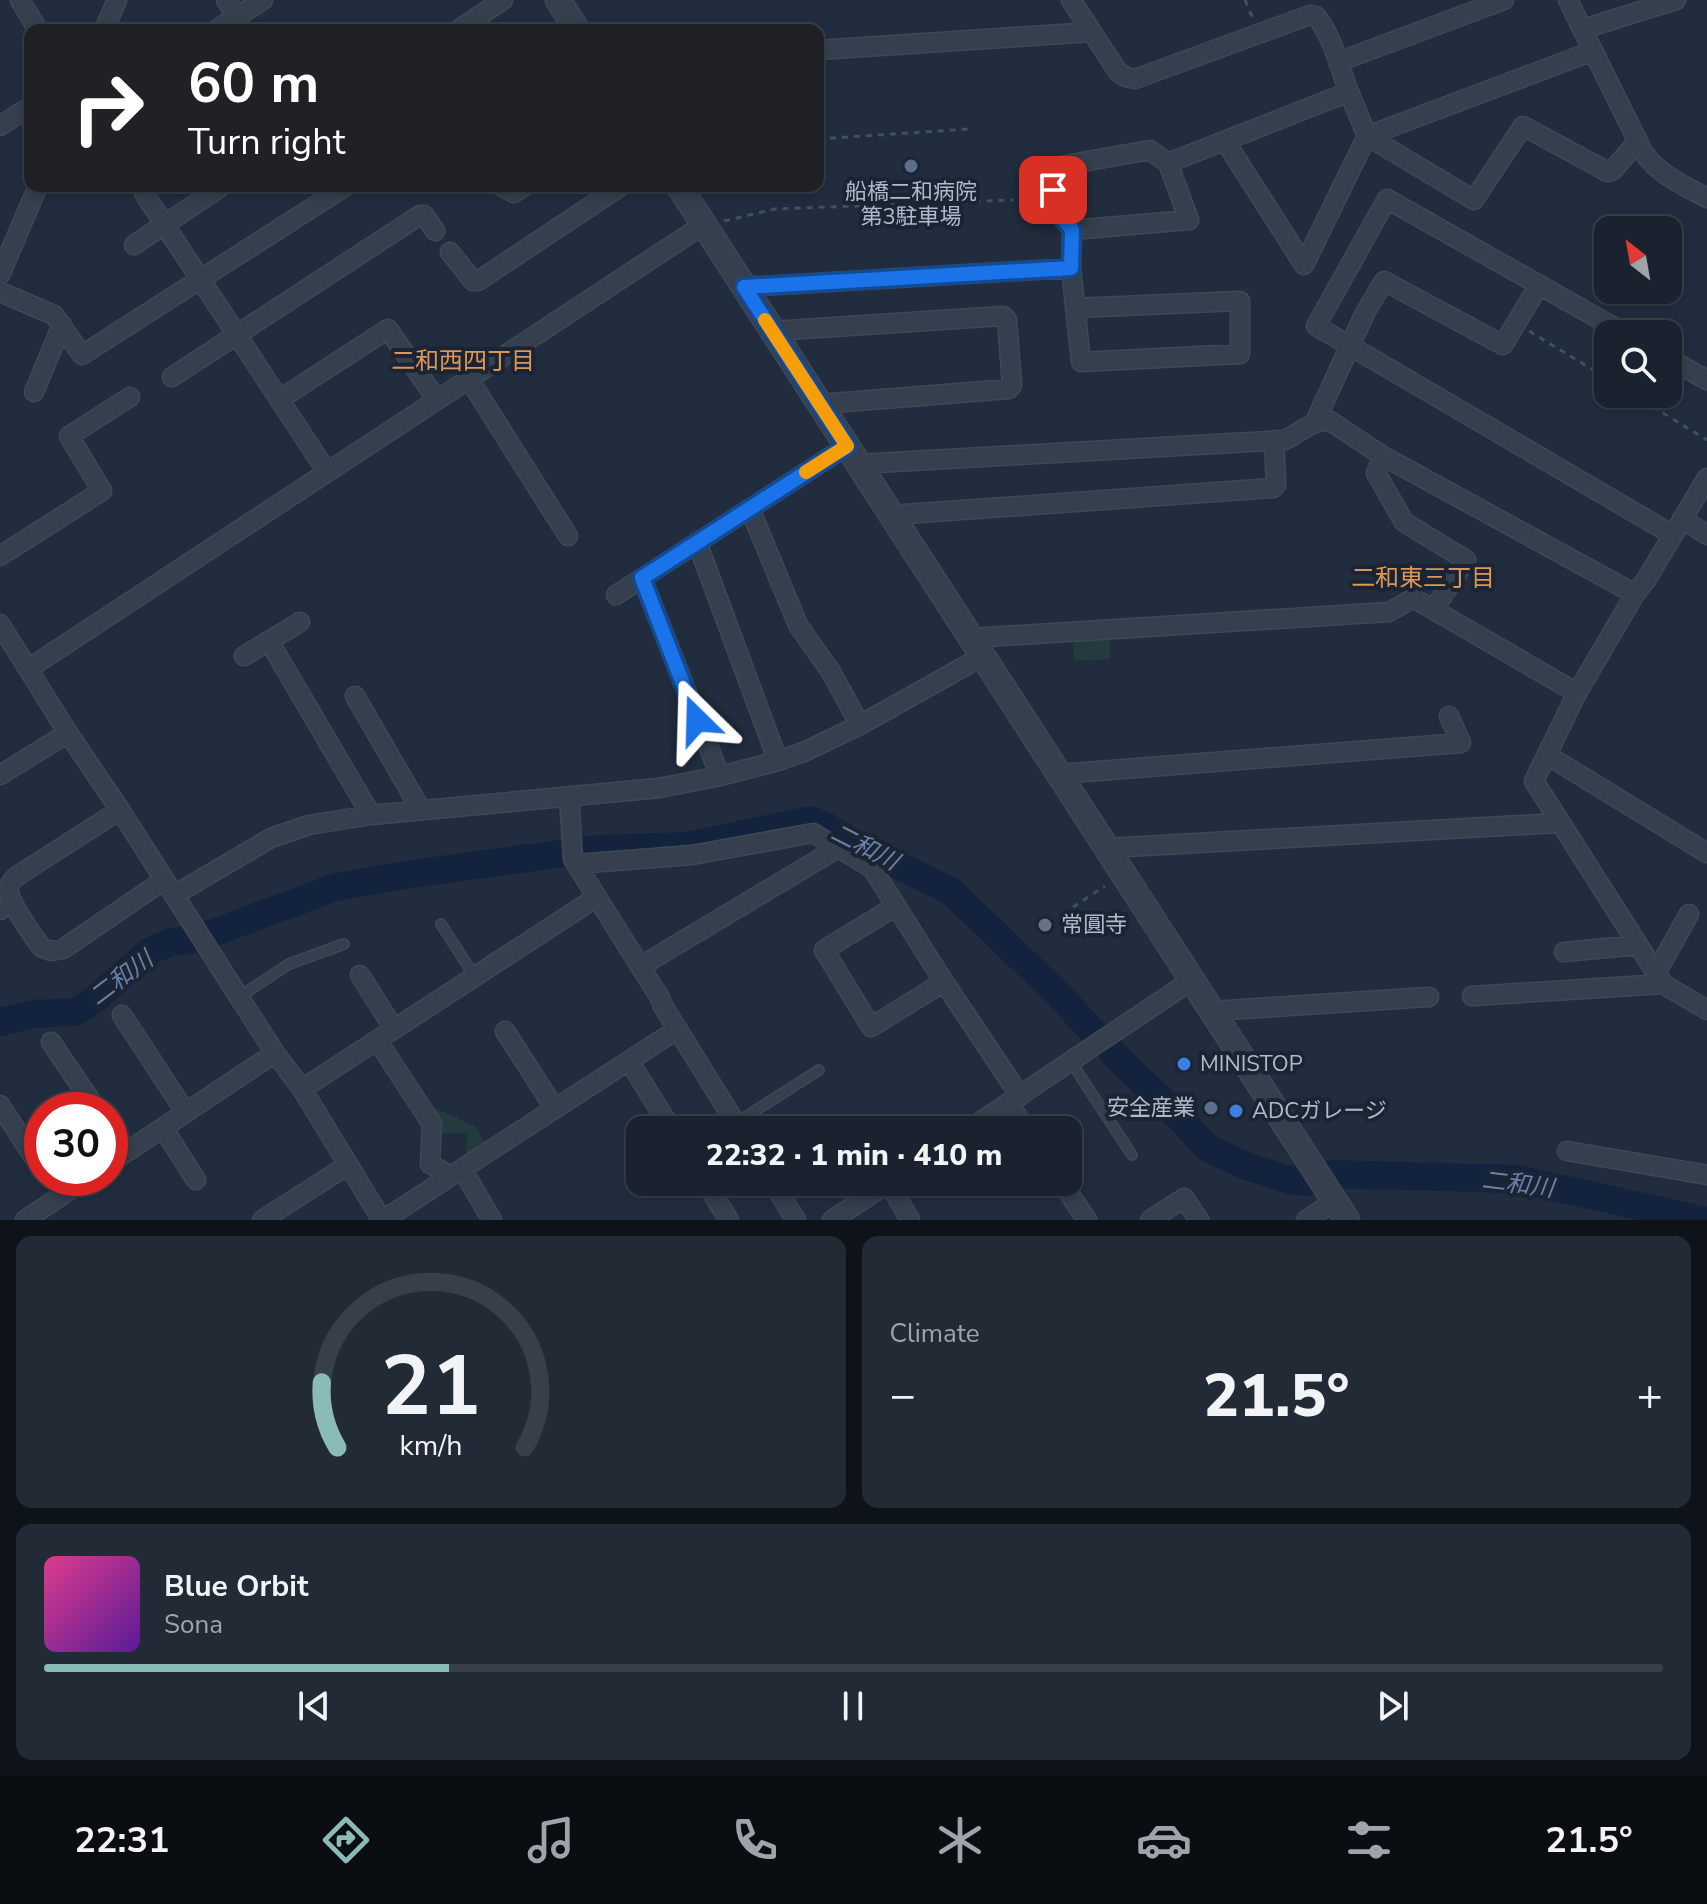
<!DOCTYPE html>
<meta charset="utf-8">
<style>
:root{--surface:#19222e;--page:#222a36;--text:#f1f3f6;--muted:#9fa4aa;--line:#373f4a;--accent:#8bbbb9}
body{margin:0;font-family:"Nunito Sans","Noto Sans JP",sans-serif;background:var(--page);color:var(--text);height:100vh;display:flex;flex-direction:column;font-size:30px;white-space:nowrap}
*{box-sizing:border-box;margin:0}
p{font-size:26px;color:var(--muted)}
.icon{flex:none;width:44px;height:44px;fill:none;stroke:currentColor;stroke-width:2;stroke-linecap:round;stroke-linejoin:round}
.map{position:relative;height:1220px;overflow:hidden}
.drawer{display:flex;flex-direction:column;gap:16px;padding:16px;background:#0e1319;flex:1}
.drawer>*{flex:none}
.guide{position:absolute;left:24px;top:24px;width:800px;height:168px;border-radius:16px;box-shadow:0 4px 12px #0003,0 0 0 2px var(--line);background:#202124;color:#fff;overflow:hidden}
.needle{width:52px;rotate:329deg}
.buttons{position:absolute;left:1594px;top:216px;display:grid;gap:16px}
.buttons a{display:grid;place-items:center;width:88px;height:88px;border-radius:16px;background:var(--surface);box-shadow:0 4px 12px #0003,0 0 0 2px var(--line);font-size:40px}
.speed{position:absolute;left:24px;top:1092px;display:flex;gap:16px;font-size:40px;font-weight:700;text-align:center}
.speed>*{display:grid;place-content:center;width:104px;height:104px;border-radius:50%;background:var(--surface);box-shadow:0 4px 12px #0003,0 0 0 2px var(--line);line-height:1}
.speed .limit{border:12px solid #d22;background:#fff;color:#111}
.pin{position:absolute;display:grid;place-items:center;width:68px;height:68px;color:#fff;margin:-34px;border-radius:16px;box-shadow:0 4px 12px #0006}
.me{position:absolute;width:88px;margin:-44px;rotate:338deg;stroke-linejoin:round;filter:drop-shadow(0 0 6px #0008)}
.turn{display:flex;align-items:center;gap:28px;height:168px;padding:0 32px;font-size:36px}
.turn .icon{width:104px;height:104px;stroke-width:2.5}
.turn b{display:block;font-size:56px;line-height:68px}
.big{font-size:60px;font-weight:800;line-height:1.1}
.drawer .card{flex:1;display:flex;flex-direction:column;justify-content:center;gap:12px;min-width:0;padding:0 28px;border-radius:16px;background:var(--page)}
.drawer .dial{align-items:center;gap:0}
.dial svg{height:208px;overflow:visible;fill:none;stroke:var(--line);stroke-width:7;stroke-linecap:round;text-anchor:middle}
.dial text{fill:var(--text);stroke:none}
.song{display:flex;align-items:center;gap:24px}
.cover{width:96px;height:96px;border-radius:12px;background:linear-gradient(135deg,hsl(330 70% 55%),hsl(270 70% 35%))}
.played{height:8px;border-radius:4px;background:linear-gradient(90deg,var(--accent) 25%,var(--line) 25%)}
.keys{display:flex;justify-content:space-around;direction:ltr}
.heat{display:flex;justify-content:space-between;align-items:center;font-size:44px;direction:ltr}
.drawer .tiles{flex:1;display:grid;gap:16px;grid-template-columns:1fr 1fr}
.card:last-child{grid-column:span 2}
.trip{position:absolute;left:626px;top:1116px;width:456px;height:80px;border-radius:16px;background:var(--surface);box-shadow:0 4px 12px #0003,0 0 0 2px var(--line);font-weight:800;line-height:80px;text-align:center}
.menu{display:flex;height:128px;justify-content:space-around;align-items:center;background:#0a0e12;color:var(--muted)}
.menu .icon{width:56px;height:56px}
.menu .current{color:var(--accent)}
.menu b{font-size:36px;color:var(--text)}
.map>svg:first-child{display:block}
.green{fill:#233b3f}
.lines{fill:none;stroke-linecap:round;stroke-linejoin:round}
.river{stroke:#14233d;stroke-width:28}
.service-casing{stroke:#3e4857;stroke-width:12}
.minor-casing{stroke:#3e4857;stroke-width:21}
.tertiary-casing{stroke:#3e4857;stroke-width:27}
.path{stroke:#3c5457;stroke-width:3;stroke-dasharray:6 6;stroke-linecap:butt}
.service{stroke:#353f4e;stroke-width:9}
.minor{stroke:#353f4e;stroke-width:18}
.tertiary{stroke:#353f4e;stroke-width:24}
.route-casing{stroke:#114b97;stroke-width:20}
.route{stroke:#1a73e8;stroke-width:14}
.slow{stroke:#f59e0b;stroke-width:14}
.service-dot{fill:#5c6f8a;stroke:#1b2433;stroke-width:3}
.worship-dot{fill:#6b7280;stroke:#1b2433;stroke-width:3}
.shop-dot{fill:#3f7fe0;stroke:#1b2433;stroke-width:3}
.labels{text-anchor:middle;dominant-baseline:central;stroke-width:8;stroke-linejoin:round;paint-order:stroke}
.poi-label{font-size:22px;fill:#b1baca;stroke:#1b2433;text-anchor:start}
.neighbourhood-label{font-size:24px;fill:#dd9658;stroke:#1b2433}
.water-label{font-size:24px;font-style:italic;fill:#6782ac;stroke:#1b2433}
</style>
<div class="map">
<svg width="1707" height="1220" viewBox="0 0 1707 1220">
<rect width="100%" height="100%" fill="#212d3e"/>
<path class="green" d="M1110 636V659L1074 661 1073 638Z
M436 1108 476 1127 486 1145 466 1158 467 1133H443L430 1112Z"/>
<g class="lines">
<path class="river" d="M576 850 687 846 811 820 824 825 856 845 951 891 1059 995 1094 1033
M205 936 336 887 411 874 566 853
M0 1022 34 1014 76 1012 95 999 150 951 171 942 194 939
M1112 1052 1173 1111 1208 1148 1246 1166 1290 1180 1307 1182
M1330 1174 1518 1179 1702 1220"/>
<g class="service-casing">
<path id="service" d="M441 924 475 977
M239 997 289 964 344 944
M1071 1062 1132 1155
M736 1123 819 1070"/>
</g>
<g class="minor-casing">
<path id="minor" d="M20 0 38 30
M226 0 237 17
M1071 0 1118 72 1126 77 1135 79 1310 15 1316 16C1332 35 1340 69 1349 92
M1568 0 1643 152C1659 175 1683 185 1707 198
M1583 29 1676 0
M104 30 117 0
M216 30 263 0
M458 30 503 0
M818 50 1092 32
M1338 62 1504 0
M0 126 23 111 30 114
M1225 141 1304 265 1367 136 1593 51
M1168 163 1349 92 1367 136 1474 200 1523 126 1608 172 1612 171 1638 141
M143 186 145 195 327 472
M501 186 514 193 525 186
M134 245 222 186
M450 252 473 281H478L621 186
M1071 268 1072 230 1058 212 1049 168 1150 150 1168 163 1189 220 1072 230
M0 275 38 186
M744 287 1071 268 1081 362 1240 354V301L1075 308
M0 292 54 315 82 355 346 186
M772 331 1003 316 1007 320 1012 385 1009 389 820 404
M1626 334 1387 199 1316 326 1673 535
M1668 358 1707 380
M172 377 420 215H424L435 231
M469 379 568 536
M34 392 62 325
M280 399 388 329 437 400
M1315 422 1365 313 1384 281 1503 345 1539 285
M1383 456 1376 473 1404 522 1466 560 1434 609
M859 464 1285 440C1300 433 1313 419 1330 421L1383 456 1635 594
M1707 478 1646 580 1635 594 1577 693 1534 781 1663 984 1707 1010
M750 509 798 625 831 672 860 725
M891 515 1273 488 1276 485 1274 440
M1682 519 1707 535
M697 542 778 761
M0 556 102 491 69 436 130 397
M642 578 720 776
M616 595 847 446
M0 624 68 733 120 810 239 997 275 1053 302 1089 382 1220
M971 638 1389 612 1410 600 1415 599 1577 693
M269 641 371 815
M244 656 300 622
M28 669 703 225
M355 696 421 810
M1547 755 1707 853
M1059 774 1461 743 1449 716
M0 775 68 733
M569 796 573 859 660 998 663 1006 740 1130
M120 810 17 876C13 880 10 882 9 887 7 901 33 935 41 947L51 951 63 949 164 880
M1107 848 1559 823
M576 864 692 855 813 833 872 868 944 982 1020 1096
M174 895 271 838 309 825 371 815 659 788 720 776 778 761 806 751 860 725 983 656
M896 906 824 950 871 1027 944 982
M0 909V910
M1564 952 1638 945
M641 966 838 848
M1656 973 1689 914
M360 975 394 1029
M1472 996 1663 984
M1212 1011 1429 997
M122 1015 186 1113
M505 1031 555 1109
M377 1040 432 1124 430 1164 451 1176
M51 1042 97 1110
M629 1061 672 1130
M302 1089 597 897
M1009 1103 1026 1130
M0 1105 42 1170
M163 1128 196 1180
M110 1130 125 1153
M968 1130 1192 980
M1567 1151 1707 1175
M110 1163 275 1053
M462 1169 492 1220
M705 1182 729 1220
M772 1182 796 1220
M1061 1182 1087 1220
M889 1183 910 1220
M25 1220 88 1178
M262 1220 348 1165
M383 1220 678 1029
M832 1220 890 1182
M1150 1220 1184 1198 1199 1220
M1306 1220 1335 1201"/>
</g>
<g class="tertiary-casing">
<path id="tertiary" d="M558 0 577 30
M679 186 1347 1220"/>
</g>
<path class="path" d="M1245 0 1253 19
M818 139 969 129
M724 221 775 209 1013 200
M1529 331 1608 379
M1632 394 1707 440
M1073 907 1105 886"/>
<use href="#service" class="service"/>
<use href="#minor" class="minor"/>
<use href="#tertiary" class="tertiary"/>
</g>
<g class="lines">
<g class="route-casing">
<path id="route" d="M697 720 642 578 847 446 744 287 1071 268 1072 230 1058 212 1053 190"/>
</g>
<use href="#route" class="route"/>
<path class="slow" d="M765 320 847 446 806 472"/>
</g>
<g class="service-dot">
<circle cx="911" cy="166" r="8"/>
<circle cx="1211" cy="1108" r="8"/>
</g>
<circle class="worship-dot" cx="1045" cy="925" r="8"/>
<g class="shop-dot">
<circle cx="1184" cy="1064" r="8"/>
<circle cx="1236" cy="1111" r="8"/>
</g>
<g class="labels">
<g class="poi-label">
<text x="911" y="192" text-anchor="middle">船橋二和病院<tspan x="911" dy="25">第3駐車場</tspan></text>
<text x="1061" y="925">常圓寺</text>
<text x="1200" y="1064">MINISTOP</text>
<text x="1195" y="1108" text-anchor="end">安全産業</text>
<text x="1252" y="1111">ADCガレージ</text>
</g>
<g class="neighbourhood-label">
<text x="463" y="361">二和西四丁目</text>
<text x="1423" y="578">二和東三丁目</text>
</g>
<g class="water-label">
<text transform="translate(865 847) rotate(27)">二和川</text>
<text transform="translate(121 978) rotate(-37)">二和川</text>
<text transform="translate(1518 1184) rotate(7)">二和川</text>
</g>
</g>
</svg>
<div class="buttons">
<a><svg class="needle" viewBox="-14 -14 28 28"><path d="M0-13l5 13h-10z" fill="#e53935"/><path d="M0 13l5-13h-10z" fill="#9fa4aa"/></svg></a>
<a><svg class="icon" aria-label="search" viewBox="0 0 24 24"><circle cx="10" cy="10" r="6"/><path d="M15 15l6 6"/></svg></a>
</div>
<div class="speed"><div class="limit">30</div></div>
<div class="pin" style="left:1053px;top:190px;background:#d93025"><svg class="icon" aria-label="arrive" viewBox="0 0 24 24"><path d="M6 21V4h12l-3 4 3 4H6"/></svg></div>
<svg class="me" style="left:697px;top:720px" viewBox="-20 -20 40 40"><path d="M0-17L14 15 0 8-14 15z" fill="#1a73e8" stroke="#fff" stroke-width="4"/></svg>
<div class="trip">22:32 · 1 min · 410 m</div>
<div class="guide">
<div class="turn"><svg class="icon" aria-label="right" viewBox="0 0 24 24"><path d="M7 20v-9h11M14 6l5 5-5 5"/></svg><div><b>60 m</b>Turn right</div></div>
</div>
</div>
<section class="drawer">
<div class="tiles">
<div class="card dial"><svg viewBox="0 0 100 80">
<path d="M14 69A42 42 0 1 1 86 69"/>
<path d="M14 69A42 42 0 0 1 8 44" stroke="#8bbbb9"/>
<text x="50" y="56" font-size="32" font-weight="700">21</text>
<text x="50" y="72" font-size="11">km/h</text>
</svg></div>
<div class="card"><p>Climate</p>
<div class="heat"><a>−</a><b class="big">21.5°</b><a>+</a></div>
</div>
<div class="card">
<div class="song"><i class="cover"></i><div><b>Blue Orbit</b><p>Sona</p></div></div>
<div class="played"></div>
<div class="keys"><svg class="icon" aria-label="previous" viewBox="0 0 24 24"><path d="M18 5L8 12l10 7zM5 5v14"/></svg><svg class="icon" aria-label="pause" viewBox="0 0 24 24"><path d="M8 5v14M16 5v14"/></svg><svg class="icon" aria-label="next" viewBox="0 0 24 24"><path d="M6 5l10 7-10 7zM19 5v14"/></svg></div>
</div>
</div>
</section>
<nav class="menu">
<b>22:31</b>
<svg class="icon current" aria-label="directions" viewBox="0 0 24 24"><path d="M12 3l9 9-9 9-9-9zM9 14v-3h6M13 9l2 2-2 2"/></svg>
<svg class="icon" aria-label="music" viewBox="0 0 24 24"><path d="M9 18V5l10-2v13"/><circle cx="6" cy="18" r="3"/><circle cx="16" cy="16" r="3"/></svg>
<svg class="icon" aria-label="phone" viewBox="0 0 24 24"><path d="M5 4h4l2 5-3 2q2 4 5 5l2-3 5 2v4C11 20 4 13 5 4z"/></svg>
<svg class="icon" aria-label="climate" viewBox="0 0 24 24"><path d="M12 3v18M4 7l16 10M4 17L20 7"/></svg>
<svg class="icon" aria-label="car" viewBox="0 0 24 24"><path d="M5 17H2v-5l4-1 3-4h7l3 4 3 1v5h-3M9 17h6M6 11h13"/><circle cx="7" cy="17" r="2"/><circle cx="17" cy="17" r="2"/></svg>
<svg class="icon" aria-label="filters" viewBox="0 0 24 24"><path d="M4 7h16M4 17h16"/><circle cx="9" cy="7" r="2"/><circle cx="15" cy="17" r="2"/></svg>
<b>21.5°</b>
</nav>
